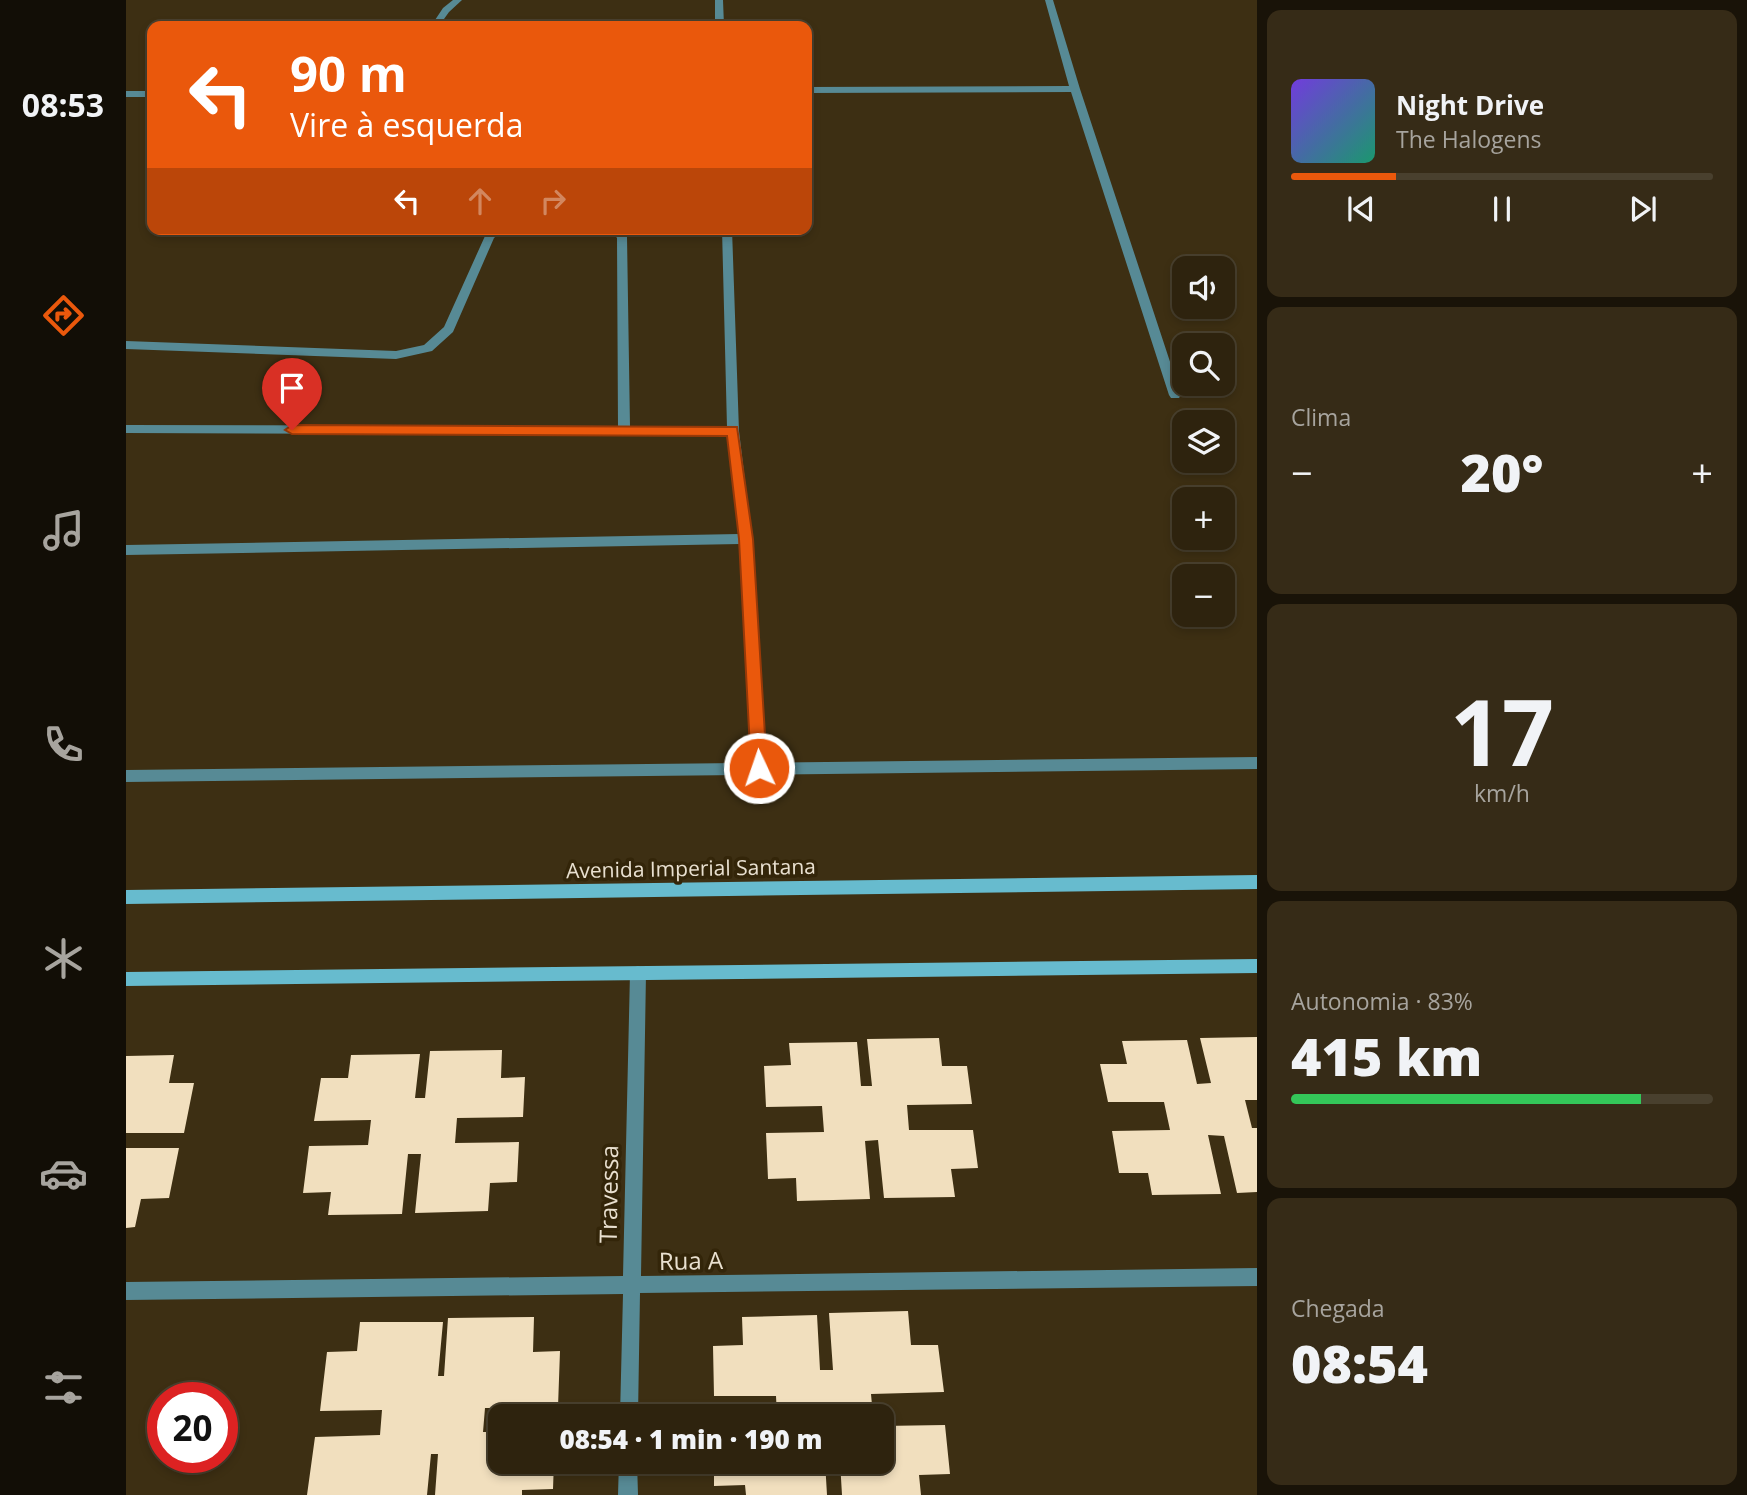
<!DOCTYPE html>
<html lang="pt">
<meta charset="utf-8">
<style>
:root{--surface:#2e230e;--page:#362b17;--text:#f1f3f6;--muted:#a7a49e;--line:#49402e;--accent:#ea580c}
body{margin:0;font-family:"Open Sans",sans-serif;background:var(--page);color:var(--text);height:100vh;display:flex;flex-direction:column;font-size:26px;white-space:nowrap}
*{box-sizing:border-box;margin:0}
p{font-size:23px;color:var(--muted)}
.icon{flex:none;width:38px;height:38px;fill:none;stroke:currentColor;stroke-width:2;stroke-linecap:round;stroke-linejoin:round}
.map{position:relative;flex:1;overflow:hidden}
.panel{display:flex;flex-direction:column;gap:10px;padding:10px;background:#191308;width:490px}
.panel>*{flex:none}
.guide{position:absolute;left:21px;top:21px;width:665px;height:214px;border-radius:14px;box-shadow:0 4px 10px #0003,0 0 0 2px var(--line);background:#ea580c;color:#fff;overflow:hidden}
.buttons{position:absolute;left:1046px;top:256px;display:grid;gap:14px}
.buttons a{display:grid;place-items:center;width:63px;height:63px;border-radius:14px;background:var(--surface);box-shadow:0 4px 10px #0003,0 0 0 2px var(--line);font-size:35px}
.speed{position:absolute;left:21px;top:1382px;display:flex;gap:14px;font-size:35px;font-weight:700;text-align:center}
.speed>*{display:grid;place-content:center;width:91px;height:91px;border-radius:50%;background:var(--surface);box-shadow:0 4px 10px #0003,0 0 0 2px var(--line);line-height:1}
.speed .limit{border:10px solid #d22;background:#fff;color:#111}
.pin{position:absolute;display:grid;place-items:center;width:60px;height:60px;color:#fff;margin:-72px -30px;border-radius:50% 50% 50% 0;rotate:-45deg;box-shadow:0 0 7px #0007}
.pin .icon{rotate:45deg}
.me{position:absolute;width:77px;margin:-38px;rotate:357deg;stroke-linejoin:round;filter:drop-shadow(0 0 5px #0008)}
.turn{display:flex;align-items:center;gap:24px;height:147px;padding:0 28px;font-size:32px}
.turn .icon{width:91px;height:91px;stroke-width:2.5}
.turn b{display:block;font-size:49px;line-height:60px}
.lanes{display:flex;align-items:center;height:66px;padding:0 28px;background:#0003;justify-content:center;gap:35px;direction:ltr}
.lanes .off{opacity:.35}
.big{font-size:52px;font-weight:800;line-height:1.1}
.panel .card{flex:1;display:flex;flex-direction:column;justify-content:center;gap:10px;min-width:0;padding:0 24px;border-radius:14px;background:var(--page)}
.panel .dial{align-items:center;gap:0}
.dial b{font-size:91px;line-height:1}
.song{display:flex;align-items:center;gap:21px}
.cover{width:84px;height:84px;border-radius:10px;background:linear-gradient(135deg,hsl(260 70% 55%),hsl(160 70% 35%))}
.played{height:7px;border-radius:4px;background:linear-gradient(90deg,var(--accent) 25%,var(--line) 25%)}
.keys{display:flex;justify-content:space-around;direction:ltr}
.heat{display:flex;justify-content:space-between;align-items:center;font-size:38px;direction:ltr}
.charge{height:10px;border-radius:5px;background:linear-gradient(90deg,#34c759 83%,var(--line) 0)}
.trip{position:absolute;left:362px;top:1404px;width:406px;height:70px;border-radius:14px;background:var(--surface);box-shadow:0 4px 10px #0003,0 0 0 2px var(--line);font-weight:800;line-height:70px;text-align:center}
main{display:flex;flex:1;min-height:0}
.tabs{display:flex;flex-direction:column;width:126px;justify-content:space-around;align-items:center;background:#120e06;color:var(--muted)}
.tabs .icon{width:49px;height:49px}
.tabs .active{color:var(--accent)}
.tabs b{font-size:32px;color:var(--text)}
.map>svg:first-child{display:block}
.building{fill:#f1dfbe}
.lines{fill:none;stroke-linecap:round;stroke-linejoin:round}
.lane{fill:#578a95;fill-rule:evenodd}
.street{fill:#578a95;fill-rule:evenodd}
.secondary{fill:#67bbce;fill-rule:evenodd}
.route{fill:#ea580c;stroke:#983908;stroke-width:2}
.labels{text-anchor:middle;dominant-baseline:central;stroke-width:7;stroke-linejoin:round;paint-order:stroke}
.street-label{font-size:21px;fill:#e9e0d0;stroke:#332509}
.near-street-label{font-size:24px;fill:#e9e0d0;stroke:#332509}
</style>
<main>
<nav class="tabs">
<b>08:53</b>
<svg class="icon active" aria-label="directions" viewBox="0 0 24 24"><path d="M12 3l9 9-9 9-9-9zM9 14v-3h6M13 9l2 2-2 2"/></svg>
<svg class="icon" aria-label="music" viewBox="0 0 24 24"><path d="M9 18V5l10-2v13"/><circle cx="6" cy="18" r="3"/><circle cx="16" cy="16" r="3"/></svg>
<svg class="icon" aria-label="phone" viewBox="0 0 24 24"><path d="M5 4h4l2 5-3 2q2 4 5 5l2-3 5 2v4C11 20 4 13 5 4z"/></svg>
<svg class="icon" aria-label="climate" viewBox="0 0 24 24"><path d="M12 3v18M4 7l16 10M4 17L20 7"/></svg>
<svg class="icon" aria-label="car" viewBox="0 0 24 24"><path d="M5 17H2v-5l4-1 3-4h7l3 4 3 1v5h-3M9 17h6M6 11h13"/><circle cx="7" cy="17" r="2"/><circle cx="17" cy="17" r="2"/></svg>
<svg class="icon" aria-label="filters" viewBox="0 0 24 24"><path d="M4 7h16M4 17h16"/><circle cx="9" cy="7" r="2"/><circle cx="15" cy="17" r="2"/></svg>
</nav>
<div class="map">
<svg width="1131" height="1495" viewBox="0 0 1131 1495">
<rect width="100%" height="100%" fill="#3d2f13"/>
<path class="building" d="M1131 1037V1100H1119L1126 1128H1131V1192L1111 1193 1098 1136 1082 1135 1095 1194 1026 1195 1022 1173H993L986 1131 1044 1130 1038 1102H982L974 1064H1001L996 1041 1061 1040 1071 1084 1085 1083 1074 1038Z
M813 1038 816 1066H841L846 1104 781 1105 783 1130H847L852 1168 825 1169 829 1197 758 1198 752 1140 739 1141 744 1199 671 1201 670 1178 642 1179 640 1133 698 1132 696 1106 640 1107 638 1066 665 1065 663 1043 731 1042 735 1086H746L741 1039Z
M376 1050 375 1078 399 1077 397 1117 331 1118 329 1143 393 1142 391 1182 364 1183 362 1211 289 1213 295 1154H282L276 1214 202 1215 205 1192 177 1193 183 1146 242 1145 245 1120 188 1121 195 1078H222L225 1055 294 1054 289 1098H299L304 1051Z
M48 1055 43 1083H68L58 1133H0V1056Z
M0 1148H53L43 1198 15 1199 9 1227 0 1228Z
M782 1311 785 1345H812L818 1392 745 1394 747 1416H651L650 1396H588L587 1346 617 1345 616 1317 691 1315 694 1370H707L703 1313Z
M408 1317 407 1352 434 1351 432 1407 359 1408 357 1432H374V1461H428L427 1489 396 1490V1495H309L312 1454H305L301 1495H181L189 1437 254 1435 256 1410 194 1411 201 1352 231 1351 234 1322H317L312 1376H318L322 1318Z
M819 1425 824 1474 793 1475 795 1495H716L714 1461H756V1426Z
M588 1461H699L701 1495H620L619 1485 588 1486Z"/>
<g class="lines">
<path class="lane" d="M327 0H336L323 12 313 26H305L317 8Z
M589 0H597L598 26H589Z
M919 0H927L954 89 1055 395 1053 398H1045L1043 395 945 92 681 93V87L943 86Z
M0 91H26V97H0Z
M366 229H378L368 238 327 332 306 351 270 359 0 349V341L270 351 298 345 318 327 359 236Z
M484 229H495L501 237 504 426 601 427 596 229H606L613 431 626 539 640 768 638 772 633 774 628 772 626 768 614 544 0 555V545L613 534 602 435 0 433V425L492 426 491 238Z"/>
<path class="street" d="M1131 757V769L0 782V770Z
M512 966 517 968 520 973 515 1276 1131 1268V1286L514 1293 512 1416H494L497 1294 0 1300V1282L497 1276 504 973 507 968Z
M493 1461H511L512 1495H492Z"/>
<path class="secondary" d="M1131 875V889L0 904V890Z
M1131 959V973L0 986V972Z"/>
</g>
<path class="route" d="M166 425 611 427 627 539 641 768 639 773H627L625 768 613 539 601 436 166 434 159 430Z"/>
<g class="labels">
<g class="street-label">
<text transform="translate(565 868) rotate(-1)">Avenida Imperial Santana</text>
</g>
<g class="near-street-label">
<text transform="translate(482 1194) rotate(-89)">Travessa</text>
<text transform="translate(565 1260) rotate(-1)">Rua A</text>
</g>
</g>
</svg>
<div class="buttons">
<a><svg class="icon" aria-label="sound" viewBox="0 0 24 24"><path d="M4 9h4l5-4v14l-5-4H4zM17 9q2 3 0 6"/></svg></a>
<a><svg class="icon" aria-label="search" viewBox="0 0 24 24"><circle cx="10" cy="10" r="6"/><path d="M15 15l6 6"/></svg></a>
<a><svg class="icon" aria-label="layers" viewBox="0 0 24 24"><path d="M12 4l9 5-9 5-9-5zM3 14l9 5 9-5"/></svg></a>
<a>+</a>
<a>−</a>
</div>
<div class="speed"><div class="limit">20</div></div>
<div class="pin" style="left:166px;top:430px;background:#d93025"><svg class="icon" aria-label="arrive" viewBox="0 0 24 24"><path d="M6 21V4h12l-3 4 3 4H6"/></svg></div>
<svg class="me" style="left:633px;top:768px" viewBox="-20 -20 40 40"><circle r="17" fill="#ea580c" stroke="#fff" stroke-width="3"/><path d="M0-11L8 9 0 5-8 9z" fill="#fff"/></svg>
<div class="trip">08:54 · 1 min · 190 m</div>
<div class="guide">
<div class="turn"><svg class="icon" aria-label="left" viewBox="0 0 24 24"><path d="M17 20v-9H6M10 6l-5 5 5 5"/></svg><div><b>90 m</b>Vire à esquerda</div></div>
<div class="lanes"><svg class="icon" aria-label="left" viewBox="0 0 24 24"><path d="M17 20v-9H6M10 6l-5 5 5 5"/></svg><svg class="icon off" aria-label="ahead" viewBox="0 0 24 24"><path d="M12 20V5M6 11l6-6 6 6"/></svg><svg class="icon off" aria-label="right" viewBox="0 0 24 24"><path d="M7 20v-9h11M14 6l5 5-5 5"/></svg></div>
</div>
</div>
<section class="panel">
<div class="card">
<div class="song"><i class="cover"></i><div><b>Night Drive</b><p>The Halogens</p></div></div>
<div class="played"></div>
<div class="keys"><svg class="icon" aria-label="previous" viewBox="0 0 24 24"><path d="M18 5L8 12l10 7zM5 5v14"/></svg><svg class="icon" aria-label="pause" viewBox="0 0 24 24"><path d="M8 5v14M16 5v14"/></svg><svg class="icon" aria-label="next" viewBox="0 0 24 24"><path d="M6 5l10 7-10 7zM19 5v14"/></svg></div>
</div>
<div class="card"><p>Clima</p>
<div class="heat"><a>−</a><b class="big">20°</b><a>+</a></div>
</div>
<div class="card dial"><b>17</b><p>km/h</p></div>
<div class="card"><p>Autonomia · 83%</p><b class="big">415 km</b><div class="charge"></div></div>
<div class="card"><p>Chegada</p><b class="big">08:54</b></div>
</section>
</main>
